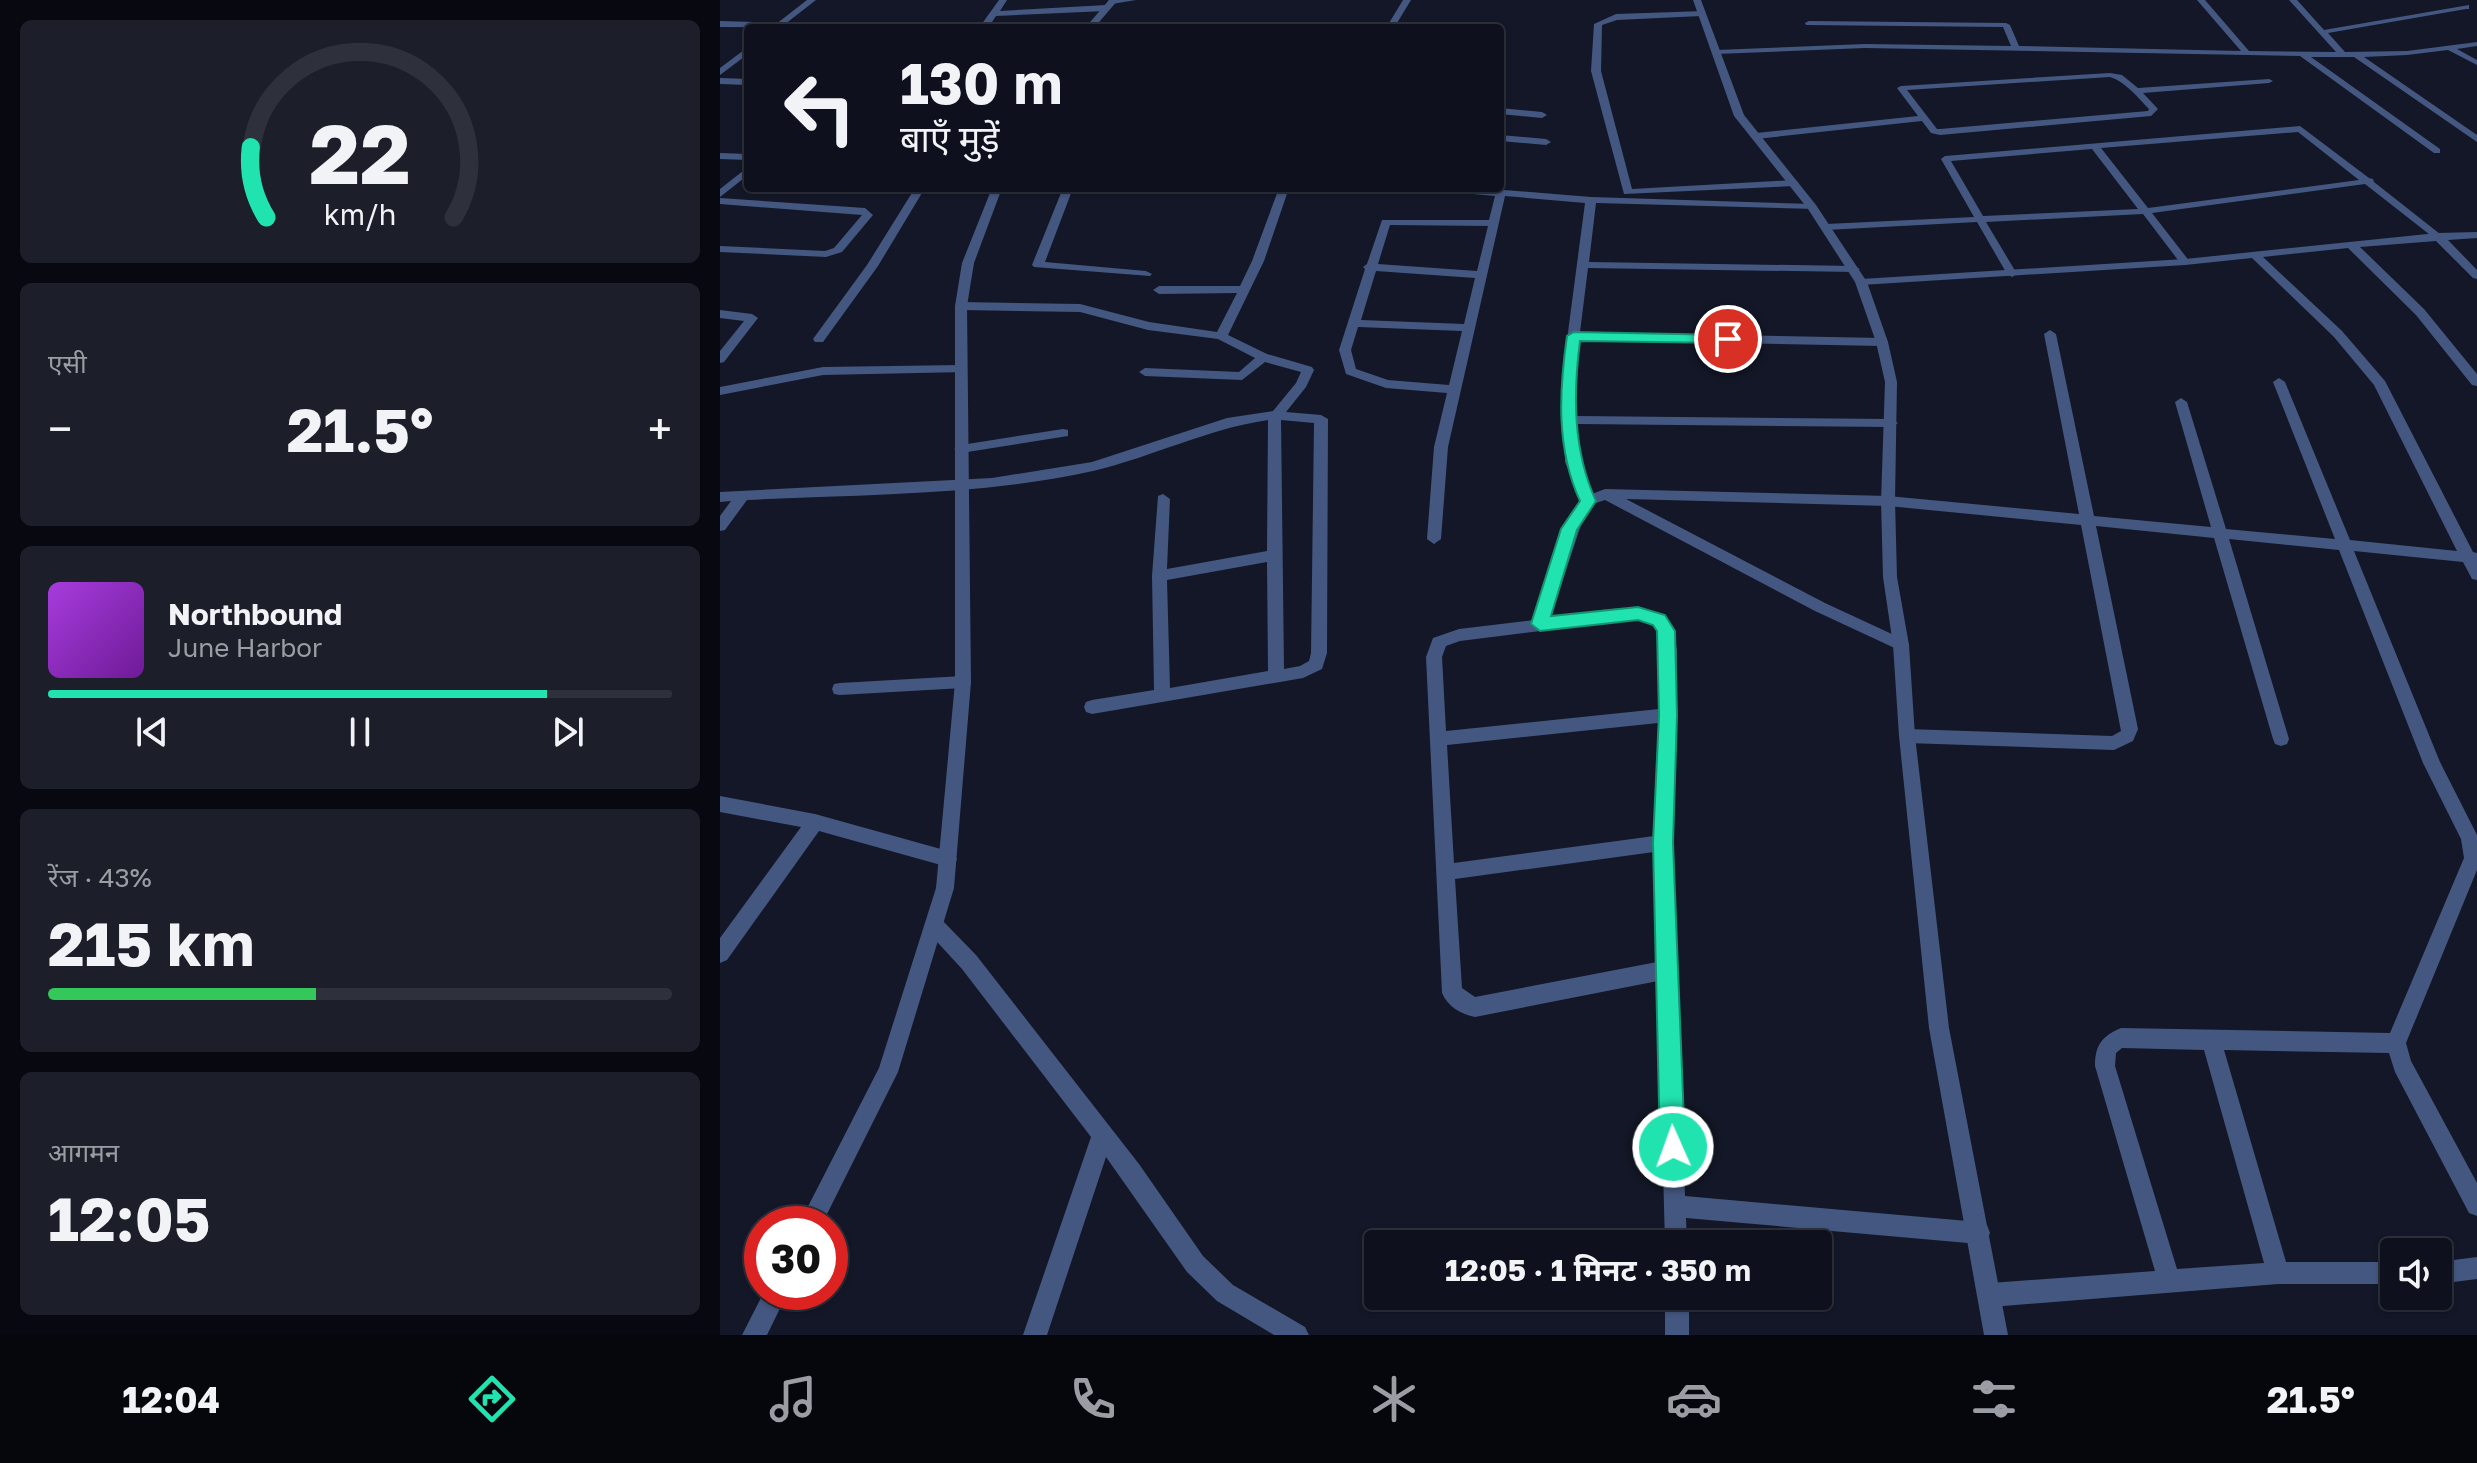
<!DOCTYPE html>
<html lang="hi">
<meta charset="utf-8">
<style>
:root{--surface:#0e111d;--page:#1c1f2a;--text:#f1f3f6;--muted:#9b9da4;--line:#2e313b;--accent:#21e3b0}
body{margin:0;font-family:"Golos Text","Noto Sans Devanagari",sans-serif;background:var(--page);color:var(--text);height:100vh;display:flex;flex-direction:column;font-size:30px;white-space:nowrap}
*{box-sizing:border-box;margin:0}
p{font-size:26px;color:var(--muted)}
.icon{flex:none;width:44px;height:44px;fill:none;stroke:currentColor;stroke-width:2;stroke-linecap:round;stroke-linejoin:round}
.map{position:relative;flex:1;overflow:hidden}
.panel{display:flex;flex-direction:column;gap:20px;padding:20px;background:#080910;width:720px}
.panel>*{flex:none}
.guide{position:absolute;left:24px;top:24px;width:760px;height:168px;border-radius:8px;box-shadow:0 2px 6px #0004,0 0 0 2px var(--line);background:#0e111d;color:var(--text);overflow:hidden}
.tools{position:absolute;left:1660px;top:1238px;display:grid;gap:16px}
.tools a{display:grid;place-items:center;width:72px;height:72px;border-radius:8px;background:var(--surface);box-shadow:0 2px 6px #0004,0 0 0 2px var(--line);font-size:40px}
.speed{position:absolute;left:24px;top:1206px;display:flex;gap:16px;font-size:40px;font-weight:700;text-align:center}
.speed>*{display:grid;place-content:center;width:104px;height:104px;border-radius:50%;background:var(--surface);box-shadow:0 2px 6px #0004,0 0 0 2px var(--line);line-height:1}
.speed .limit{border:12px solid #d22;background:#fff;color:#111}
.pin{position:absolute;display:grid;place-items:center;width:68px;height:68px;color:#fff;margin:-34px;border:4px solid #fff;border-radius:50%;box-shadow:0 2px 8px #0007}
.me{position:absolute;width:88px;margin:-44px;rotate:358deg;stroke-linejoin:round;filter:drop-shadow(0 0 6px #0008)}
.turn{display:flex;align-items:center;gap:28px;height:168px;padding:0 24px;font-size:36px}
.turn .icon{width:104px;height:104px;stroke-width:2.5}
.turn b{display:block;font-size:56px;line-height:68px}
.big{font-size:60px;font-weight:700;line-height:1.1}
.panel .card{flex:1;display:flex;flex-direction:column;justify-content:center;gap:12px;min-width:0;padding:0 28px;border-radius:12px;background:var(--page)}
.panel .dial{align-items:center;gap:0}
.dial svg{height:208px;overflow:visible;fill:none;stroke:var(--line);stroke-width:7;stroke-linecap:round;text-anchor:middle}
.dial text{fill:var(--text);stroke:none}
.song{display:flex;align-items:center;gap:24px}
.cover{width:96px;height:96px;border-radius:12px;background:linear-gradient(135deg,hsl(280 70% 55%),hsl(280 70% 35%))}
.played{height:8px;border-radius:4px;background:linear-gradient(90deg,var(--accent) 80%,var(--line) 80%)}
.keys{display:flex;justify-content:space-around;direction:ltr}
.heat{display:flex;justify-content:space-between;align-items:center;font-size:44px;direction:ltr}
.charge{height:12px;border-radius:6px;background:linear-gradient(90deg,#34c759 43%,var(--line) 0)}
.trip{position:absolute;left:644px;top:1230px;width:468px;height:80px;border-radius:8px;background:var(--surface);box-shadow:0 2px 6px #0004,0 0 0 2px var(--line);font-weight:700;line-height:80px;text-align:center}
.dock{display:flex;height:128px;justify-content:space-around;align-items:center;background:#06070c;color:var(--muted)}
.dock .icon{width:56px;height:56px}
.dock .current{color:var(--accent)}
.dock b{font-size:36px;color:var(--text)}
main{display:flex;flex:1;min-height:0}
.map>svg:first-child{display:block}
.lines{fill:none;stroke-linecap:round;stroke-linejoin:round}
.service{fill:#445780;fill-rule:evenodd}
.minor{fill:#445780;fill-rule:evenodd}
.tertiary{fill:#445780;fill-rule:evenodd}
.route{fill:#21e3b0;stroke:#159472;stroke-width:2}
</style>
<main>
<section class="panel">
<div class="card dial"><svg viewBox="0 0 100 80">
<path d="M14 69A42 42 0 1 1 86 69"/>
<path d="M14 69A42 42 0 0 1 8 42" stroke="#21e3b0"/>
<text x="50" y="56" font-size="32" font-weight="700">22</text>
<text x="50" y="72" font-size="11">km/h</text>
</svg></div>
<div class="card"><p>एसी</p>
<div class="heat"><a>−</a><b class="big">21.5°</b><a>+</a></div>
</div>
<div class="card">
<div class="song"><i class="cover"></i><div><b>Northbound</b><p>June Harbor</p></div></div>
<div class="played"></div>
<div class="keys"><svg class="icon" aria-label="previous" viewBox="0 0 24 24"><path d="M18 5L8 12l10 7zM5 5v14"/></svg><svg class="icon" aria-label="pause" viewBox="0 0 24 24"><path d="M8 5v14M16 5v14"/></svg><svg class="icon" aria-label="next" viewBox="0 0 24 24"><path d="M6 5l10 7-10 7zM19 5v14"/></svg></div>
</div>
<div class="card"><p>रेंज · 43%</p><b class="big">215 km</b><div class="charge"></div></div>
<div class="card"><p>आगमन</p><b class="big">12:05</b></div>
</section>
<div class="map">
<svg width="1757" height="1335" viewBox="0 0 1757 1335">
<rect width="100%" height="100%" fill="#131727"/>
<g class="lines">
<path class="service" d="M1477 0H1485L1529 51 1616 52 1569 0H1577L1604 30 1749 5V9H1746L1608 33 1625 52 1687 51 1757 42V46L1737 49 1757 60V65L1728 50 1687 55 1644 57 1757 135V142L1634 57H1591L1720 149V153H1714L1580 56 1145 48 996 54 992 52 996 50 1145 44 1291 46 1283 27 1086 25 1085 23 1089 21 1286 23 1290 25 1299 46 1521 51Z
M1390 73 1402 75 1418 88 1549 79 1553 81 1549 83 1423 93 1438 109 1431 116 1220 135 1211 133 1202 121 1036 139 1032 136 1036 133 1198 116 1177 88 1181 86ZM1390 77C1406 82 1418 98 1429 109L1428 111 1220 129H1217L1187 90Z
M1580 126 1649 178 1653 179 1654 182 1720 234V238H1714L1645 184 1432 213 1470 262 1465 265 1461 264 1423 214 1266 222 1297 274 1292 277 1287 274 1257 222 1106 230 1101 227 1106 224 1254 217 1221 159 1225 156ZM1578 132 1639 180 1428 208 1381 148ZM1372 149 1418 209 1263 216 1231 161Z"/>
<path class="minor" d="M279 0H287L280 11 386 5 390 8 386 11 276 16 268 28H239L243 25H261Z
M416 0 392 4 388 1 389 0Z
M683 0H691L674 28H666Z
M984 11V15L981 16 897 20 882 25 881 71 912 189 1074 180 1079 183 1074 186 904 194 871 71 874 24 896 14Z
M0 21 133 25 137 28 0 27Z
M0 78 28 79V85L0 84Z
M780 108 822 112 827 115 822 118 780 114Z
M780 135 826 139 831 142 826 145 780 141Z
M0 153 28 154V160L0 159Z
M28 167V175L0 197V189Z
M195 188H205L158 266 103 342H95L93 339 147 265Z
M343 188H353L325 262 426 271 432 274 430 276 314 267 312 265Z
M559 188H569L544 261 508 335 547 354 592 367 594 370 586 387 566 412 601 415 608 419 607 653 602 669 583 678 372 714 366 712 364 707 366 702 372 700 434 690 432 576 438 496 443 494 450 499 447 569 547 551 548 420C487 429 432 457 373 471 260 496 142 494 27 500L5 530 0 531V516L11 501 0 502V492L272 478 372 462 507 418 553 411 576 383 581 372 545 362 522 380 425 376 419 372 425 368 519 372 535 358 498 339 428 330 360 312 241 310 235 306 241 302 360 304 429 322 497 332 517 293 439 294 433 290 439 286H520L532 261ZM561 420 594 423 591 653 589 661 580 666 564 669ZM547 562 548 671 450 688 447 580Z
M714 188H759L871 197 1092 204 1097 207 1096 209 876 203 869 262 1134 266 1140 269 1134 272 868 268 860 332 1162 338 1168 342 1162 346 859 340 855 370 857 416 1171 419 1178 423 1171 427 857 424 859 462 872 494 885 489 1168 496 1359 514 1324 334 1330 330 1336 334 1374 516 1491 527 1455 402 1461 398 1467 402 1506 529 1615 539 1553 382 1559 378 1565 382 1630 540 1737 551 1654 385 1614 337 1532 258 1465 265 1141 285 1135 282 1141 279 1465 259 1717 233 1757 232V238L1728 240 1757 270V279L1753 278 1716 241 1640 247 1704 309 1757 374V386L1752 385 1696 315 1628 248 1543 257 1622 331 1665 381 1753 552 1757 553V580L1752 579 1743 562 1634 551 1720 762 1757 835V870L1686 1043 1691 1061 1757 1183V1216L1749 1213 1675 1072 1669 1053 1504 1050 1566 1262H1674V1284H1558L1271 1307 1263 1303 1259 1295 1263 1287 1271 1283 1435 1271 1375 1066C1375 1045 1382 1036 1401 1028L1670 1033 1744 858 1741 839 1703 763 1619 550 1509 539 1569 739 1567 744 1561 746 1555 744 1553 739 1494 538 1376 526 1418 729 1413 741 1394 750 1187 743 1181 741 1179 736 1181 731 1187 729 1392 736 1401 731 1361 525 1168 506 906 499 1105 603 1187 641 1189 645 1181 651 1095 611 885 500 873 504 864 516 830 618C859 614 927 597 948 620 955 627 955 641 957 650L952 843 965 1196 1259 1222 1267 1225 1270 1233 1267 1241 1259 1244 966 1218 967 1244H945L938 981 755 1017C741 1014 728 1007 722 993L706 657 713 638 739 629 814 620 850 514 861 500 845 462 843 370 865 203 785 196 728 447 721 539 714 544 707 539 714 447 727 393 666 388 626 374 619 350 645 269 643 267 647 264 662 220H769L775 196 719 191ZM670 225 768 226 757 271 658 264ZM656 271 755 278 744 324 641 320ZM638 327 742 331 729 385 668 380 636 369 631 350ZM918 619C924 620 931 621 935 626 947 641 940 690 939 709L726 731 722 657 726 646 740 641ZM938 723 934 836 734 863 727 745ZM934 852 937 962 755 997 742 988 735 879ZM1402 1048 1484 1050 1544 1263 1457 1269 1395 1066 1396 1053Z
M0 198 145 208 153 215 122 252 106 257 0 252V246L105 251 114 248 142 215 0 204Z
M0 310 32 314 38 318 4 362 0 363V351L24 321 0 318Z
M241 365 245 366V372L103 375 0 395V387L103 367Z
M343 429 348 430V436L241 453 234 449 241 445Z
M243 676 249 677 251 682 249 687 243 688 120 695 114 694 112 689 114 684 120 683Z
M0 796 95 814 228 851 234 853 237 859 234 865 228 867 99 831 7 960 0 963V938L81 827 0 812Z
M215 917 222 920 256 955 419 1164 483 1256 513 1285 585 1327 589 1335H554L497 1301 467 1272 386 1157 327 1335H303L371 1137 242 969 208 932 206 926 208 920Z
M1757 1257V1279L1718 1284V1262Z
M945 1296H969V1335H945Z"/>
<path class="tertiary" d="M87 0H96L60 28H51Z
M389 0H398L374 28H365Z
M973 0H981L1024 115 1096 205 1147 282 1168 342 1177 382 1175 501 1177 577 1189 645 1195 736 1229 1028 1288 1335H1264L1209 1028 1179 736 1173 645 1163 577 1161 501 1165 382 1156 342 1135 282 1088 209 1014 116Z
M28 47V54L0 75V68Z
M272 188H282L254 263 247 306 251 682 234 888 178 1072 102 1224H79L159 1068 216 888 235 682V306L242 263Z
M44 1292H68L47 1335H22Z"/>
</g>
<path class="route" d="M854 332 1008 335 1015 339 1008 343 860 341C853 395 853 451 876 501L857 530 831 616 918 607 945 615 955 631 957 715 953 843 965 1147 961 1155 953 1159 944 1155 940 1147 933 843 939 715 937 631 933 625 918 620 820 631 811 624 841 529 860 501C836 449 839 392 847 336Z"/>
</svg>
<div class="tools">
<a><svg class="icon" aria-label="sound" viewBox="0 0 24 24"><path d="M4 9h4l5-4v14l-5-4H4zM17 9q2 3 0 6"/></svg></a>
</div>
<div class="speed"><div class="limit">30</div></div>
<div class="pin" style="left:1008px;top:339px;background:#d93025"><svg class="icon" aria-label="arrive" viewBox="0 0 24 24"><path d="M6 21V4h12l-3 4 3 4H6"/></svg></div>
<svg class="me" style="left:953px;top:1147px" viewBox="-20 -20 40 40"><circle r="17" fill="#21e3b0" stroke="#fff" stroke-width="3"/><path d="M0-11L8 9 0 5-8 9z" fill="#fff"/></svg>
<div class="trip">12:05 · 1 मिनट · 350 m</div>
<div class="guide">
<div class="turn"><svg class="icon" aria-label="left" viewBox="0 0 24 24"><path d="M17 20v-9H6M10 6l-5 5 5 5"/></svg><div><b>130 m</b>बाएँ मुड़ें</div></div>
</div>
</div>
</main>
<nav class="dock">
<b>12:04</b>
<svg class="icon current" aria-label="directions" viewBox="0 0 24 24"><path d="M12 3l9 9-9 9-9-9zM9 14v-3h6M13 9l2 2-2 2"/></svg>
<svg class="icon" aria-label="music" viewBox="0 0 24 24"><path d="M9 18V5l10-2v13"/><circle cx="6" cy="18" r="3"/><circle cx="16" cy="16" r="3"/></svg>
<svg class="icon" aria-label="phone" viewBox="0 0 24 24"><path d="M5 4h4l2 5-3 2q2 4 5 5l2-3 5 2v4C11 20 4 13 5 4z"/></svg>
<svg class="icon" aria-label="climate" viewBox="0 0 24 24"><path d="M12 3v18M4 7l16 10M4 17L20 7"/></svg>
<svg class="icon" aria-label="car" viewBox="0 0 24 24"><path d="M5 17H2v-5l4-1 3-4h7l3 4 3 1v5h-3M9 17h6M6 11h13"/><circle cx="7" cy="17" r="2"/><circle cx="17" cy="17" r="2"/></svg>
<svg class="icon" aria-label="filters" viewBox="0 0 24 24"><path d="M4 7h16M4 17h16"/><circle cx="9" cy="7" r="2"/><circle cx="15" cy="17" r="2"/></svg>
<b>21.5°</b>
</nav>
